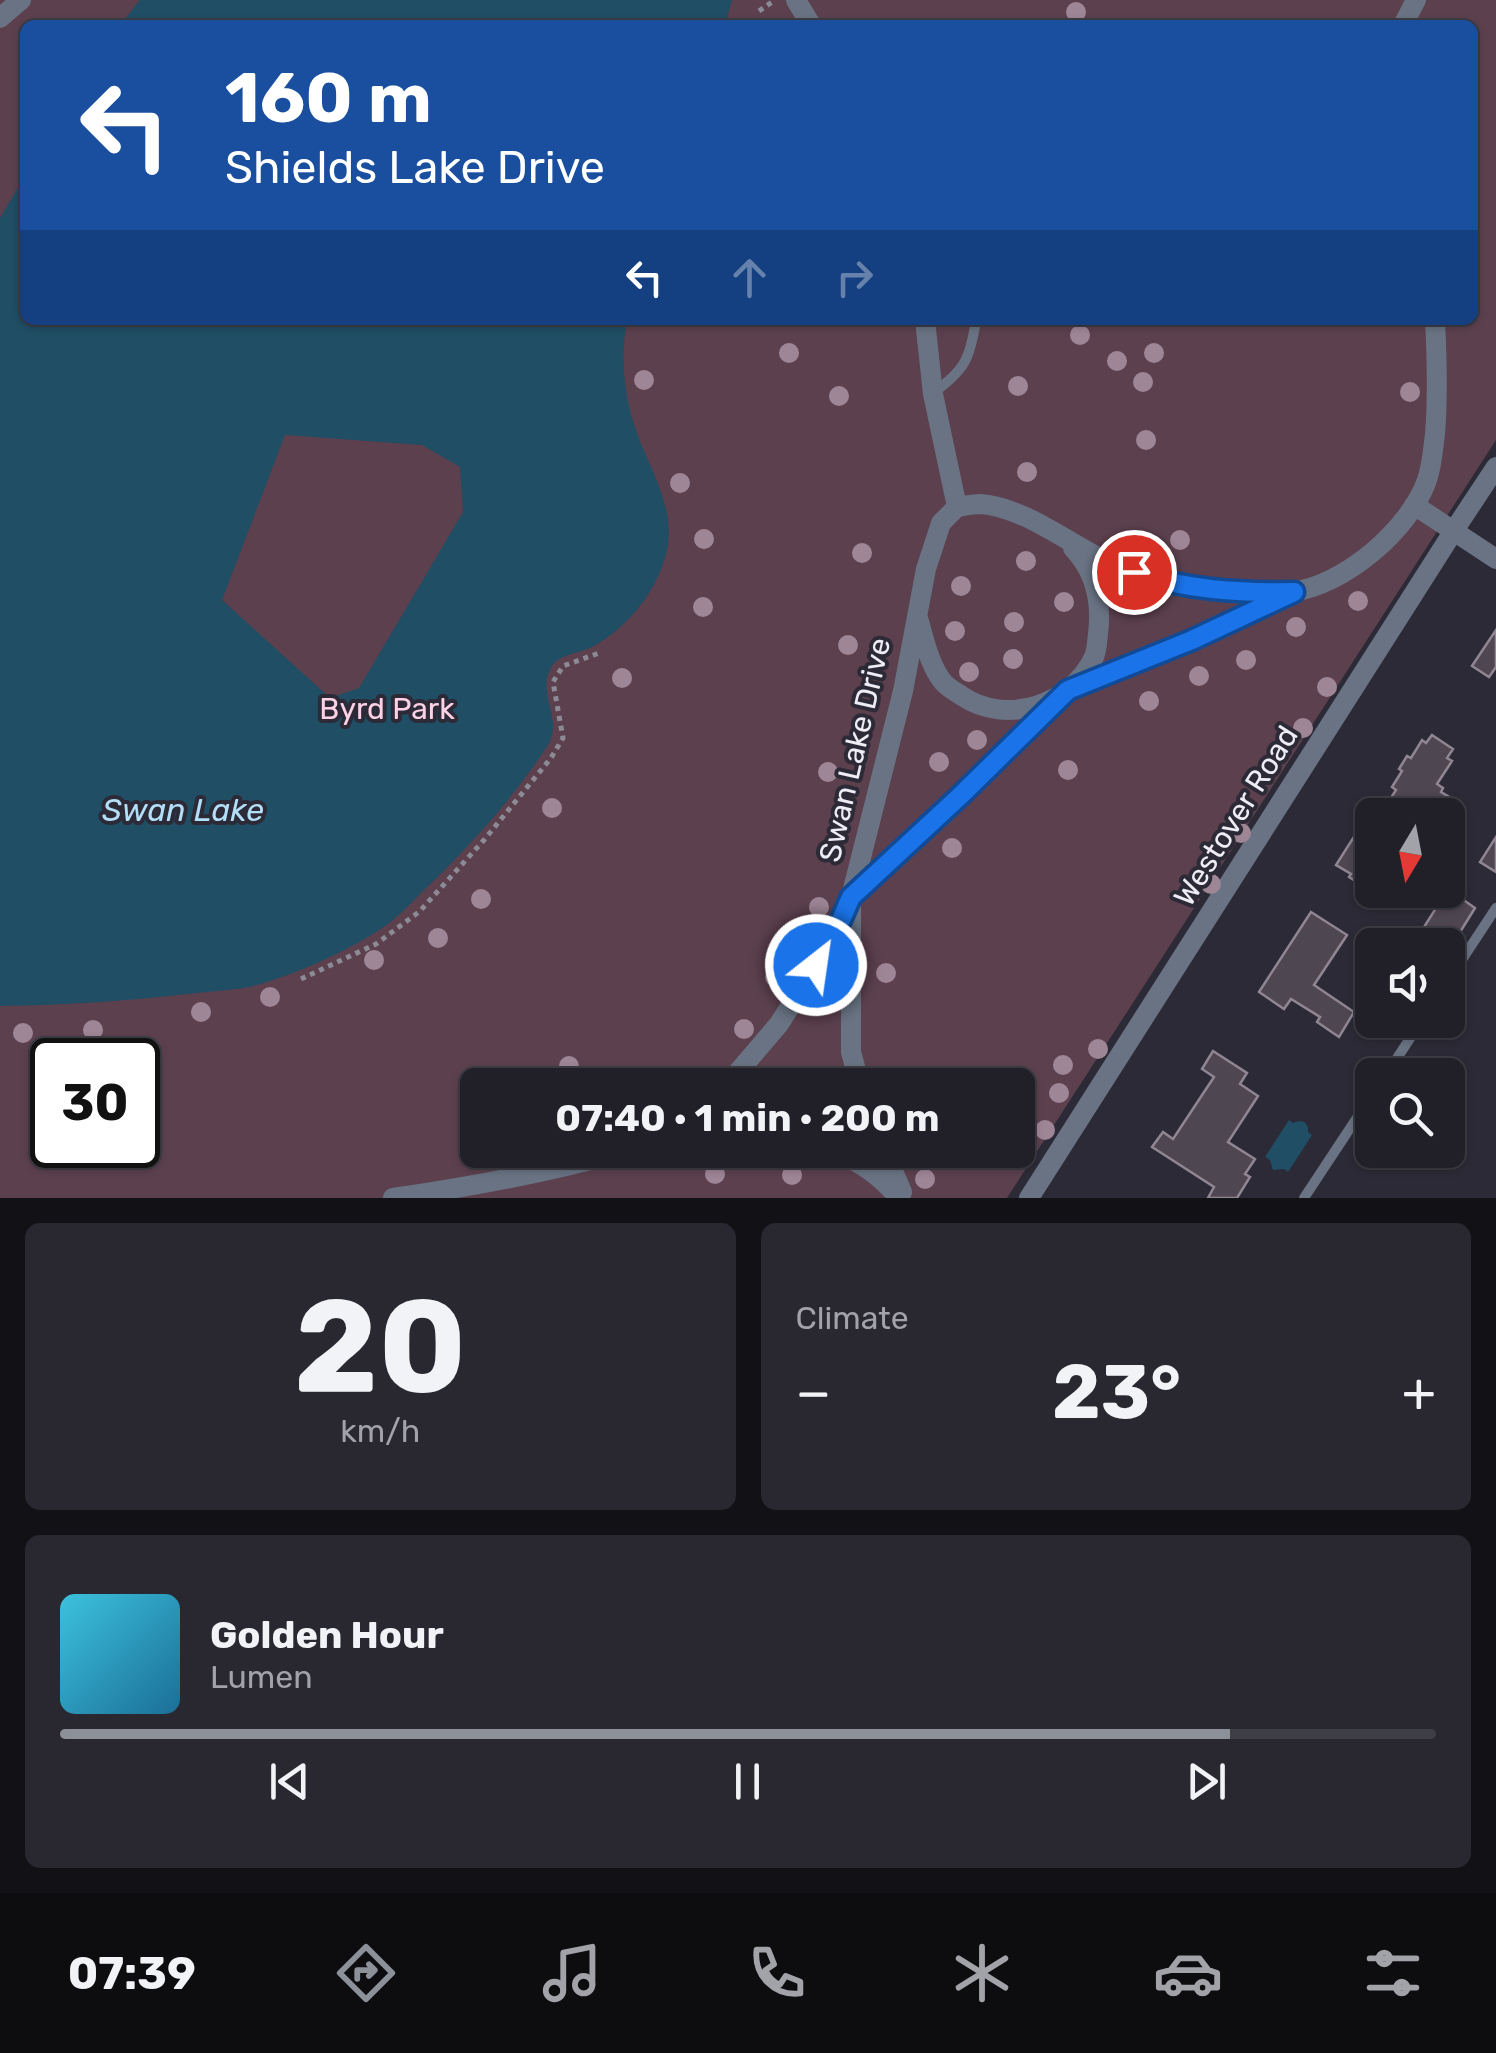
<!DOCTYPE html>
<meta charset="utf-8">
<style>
:root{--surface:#212028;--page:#292830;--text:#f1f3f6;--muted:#a2a3a8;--line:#3e3e45;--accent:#8c9099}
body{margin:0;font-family:Rubik,sans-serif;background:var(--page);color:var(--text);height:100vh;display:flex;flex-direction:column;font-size:38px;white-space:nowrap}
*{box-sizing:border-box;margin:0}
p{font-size:32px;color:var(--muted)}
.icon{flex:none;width:55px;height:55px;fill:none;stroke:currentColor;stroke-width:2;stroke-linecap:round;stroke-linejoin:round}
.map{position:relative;height:1198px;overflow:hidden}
.panel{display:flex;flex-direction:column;gap:25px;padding:25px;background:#121216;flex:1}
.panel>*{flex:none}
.banner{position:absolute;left:20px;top:20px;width:1458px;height:305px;border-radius:15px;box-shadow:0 2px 8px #0004,0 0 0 2px var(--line);background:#1a4fa0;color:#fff;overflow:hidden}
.needle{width:65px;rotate:190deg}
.controls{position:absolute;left:1355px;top:798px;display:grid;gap:20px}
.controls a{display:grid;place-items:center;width:110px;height:110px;border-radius:15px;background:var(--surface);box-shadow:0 2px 8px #0004,0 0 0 2px var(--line);font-size:50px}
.speed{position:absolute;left:30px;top:1038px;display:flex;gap:20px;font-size:50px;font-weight:700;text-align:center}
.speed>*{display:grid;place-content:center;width:130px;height:130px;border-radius:50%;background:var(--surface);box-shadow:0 2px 8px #0004,0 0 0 2px var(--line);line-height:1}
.speed .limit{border:5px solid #111;border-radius:15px;background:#fff;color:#111}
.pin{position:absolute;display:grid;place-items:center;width:85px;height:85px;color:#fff;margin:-42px;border:5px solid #fff;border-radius:50%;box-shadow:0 2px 10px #0007}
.me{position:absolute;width:110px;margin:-55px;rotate:30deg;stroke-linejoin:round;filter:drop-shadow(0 0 8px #0008)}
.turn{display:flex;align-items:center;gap:35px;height:210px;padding:0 40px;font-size:45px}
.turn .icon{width:130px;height:130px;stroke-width:2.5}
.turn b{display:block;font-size:70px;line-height:85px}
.lanes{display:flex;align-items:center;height:95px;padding:0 40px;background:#0003;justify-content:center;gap:50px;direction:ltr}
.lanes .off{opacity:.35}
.big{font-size:75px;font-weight:700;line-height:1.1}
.panel .card{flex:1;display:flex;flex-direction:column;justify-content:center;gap:15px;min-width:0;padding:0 35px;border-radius:15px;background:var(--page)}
.panel .dial{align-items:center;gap:0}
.dial b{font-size:130px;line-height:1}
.song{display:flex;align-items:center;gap:30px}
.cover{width:120px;height:120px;border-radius:15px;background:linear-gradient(135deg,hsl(190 70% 55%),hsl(200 70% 35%))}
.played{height:10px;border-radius:5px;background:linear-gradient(90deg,var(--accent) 85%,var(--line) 85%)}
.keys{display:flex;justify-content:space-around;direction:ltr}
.heat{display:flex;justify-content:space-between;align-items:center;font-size:55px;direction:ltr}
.panel .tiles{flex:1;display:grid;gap:25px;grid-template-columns:1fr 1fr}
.card:last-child{grid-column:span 2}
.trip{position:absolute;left:460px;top:1068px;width:575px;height:100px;border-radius:15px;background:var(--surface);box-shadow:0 2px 8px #0004,0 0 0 2px var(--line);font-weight:700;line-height:100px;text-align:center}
.dock{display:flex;height:160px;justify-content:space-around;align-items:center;background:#0d0d10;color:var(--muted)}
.dock .icon{width:70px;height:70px}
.dock .on{color:var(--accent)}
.dock b{font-size:45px;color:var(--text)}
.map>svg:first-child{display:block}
.green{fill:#5c404e;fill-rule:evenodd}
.water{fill:#1f4e65;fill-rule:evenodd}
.building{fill:#4e4651;stroke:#908693;stroke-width:2.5}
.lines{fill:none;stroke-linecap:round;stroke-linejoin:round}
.path{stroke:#8c8b95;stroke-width:5;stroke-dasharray:5 5;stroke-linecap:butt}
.lane{stroke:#697383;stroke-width:10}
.street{stroke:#697383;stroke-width:20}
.tree{fill:#9f8697}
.route-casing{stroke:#114b97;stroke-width:25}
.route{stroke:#1a73e8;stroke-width:18}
.labels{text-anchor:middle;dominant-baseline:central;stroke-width:8;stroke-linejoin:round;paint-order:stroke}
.park-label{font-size:30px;fill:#fdd1e6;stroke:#2c2a36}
.street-label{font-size:30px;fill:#eeedf5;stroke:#2c2a36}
.water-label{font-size:32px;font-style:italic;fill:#b3def7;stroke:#2c2a36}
</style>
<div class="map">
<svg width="1496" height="1198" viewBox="0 0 1496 1198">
<rect width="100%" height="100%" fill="#2c2a36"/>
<path class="green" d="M0 0H1496V440L1007 1198H0ZM25 25H1472V320H25ZM52 1060H138V1145H52ZM478 1085H1018V1150H478Z"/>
<path class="water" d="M140 0H732L725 25H120Z
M25 176V320H627C619 363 625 406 642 446 656 480 676 515 666 554 656 593 627 628 592 647 580 653 560 654 552 666 535 690 564 721 548 745 514 797 470 846 425 889 415 899 404 911 393 920 359 947 291 977 249 987 232 990 214 991 196 993 131 1001 65 1005 0 1006V218ZM285 435 422 445 460 467 463 512 359 688 330 698 222 600Z
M1289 1120 1293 1123C1302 1119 1309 1122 1308 1132L1312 1135 1288 1172 1284 1169 1273 1170 1270 1160 1265 1157Z"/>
<path class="building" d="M1496 630V667L1489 677 1472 666Z
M1432 735 1453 749 1447 758 1452 761 1437 784 1443 788 1441 792 1451 798 1440 815 1416 803 1409 814 1389 801 1396 790 1392 787 1402 771 1399 769 1407 756 1411 758 1422 740 1426 743Z
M1364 821 1372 826V890H1406L1398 902 1396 900 1391 906 1356 887 1358 883 1349 877 1351 874 1336 865Z
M1496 837V872L1480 862Z
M1448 889 1475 908 1452 945 1424 927Z
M1311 912 1347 935 1314 985 1354 1012 1339 1037 1317 1022 1320 1017 1291 999 1284 1009 1259 992Z
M1213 1051 1247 1073 1240 1084 1258 1096 1228 1142 1255 1159 1245 1174 1250 1177 1237 1198H1208L1214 1187 1152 1147 1163 1132 1173 1139 1214 1077 1202 1069Z"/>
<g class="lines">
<path class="path" d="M759 11 775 0
M301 979 376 944 420 911 484 840 551 758 563 738 553 682 563 666 599 653"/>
<path class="lane" d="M933 393C965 370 970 359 976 320
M1448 981 1496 908
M1386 1075 1422 1020
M1304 1198 1372 1095"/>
<path class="street" d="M796 0 811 25
M0 18 21 0
M1403 25 1416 0
M925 320 933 394 957 507
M1414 505 1496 559
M957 507C964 506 973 504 980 504 1027 507 1075 549 1118 567 1160 583 1201 589 1245 591 1260 592 1276 594 1291 592 1344 586 1410 529 1427 480 1432 466 1433 449 1435 434 1438 396 1437 359 1435 320
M918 618C924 638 929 665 943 682 948 688 956 692 962 696 1006 726 1072 705 1094 657 1097 650 1097 641 1098 634 1102 601 1096 572 1073 548
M727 1085 779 1024 835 936 851 897 960 796 1067 690 1192 640 1294 592
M860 1085 851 1052V897L903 691 926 569 941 523 957 507
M828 1150C857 1159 879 1174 899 1198
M884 1150 902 1192
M393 1198C468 1187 554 1172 626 1150
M1029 1198 1453 532 1496 467"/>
</g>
<g class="tree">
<circle cx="1076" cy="12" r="10"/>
<circle cx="1080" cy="335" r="10"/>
<circle cx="789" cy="353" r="10"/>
<circle cx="1154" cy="353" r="10"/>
<circle cx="1117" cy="361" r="10"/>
<circle cx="644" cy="380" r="10"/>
<circle cx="1143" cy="382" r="10"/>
<circle cx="1018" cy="386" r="10"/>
<circle cx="1410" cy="392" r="10"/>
<circle cx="839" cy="396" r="10"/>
<circle cx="1146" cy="440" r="10"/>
<circle cx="1027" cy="472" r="10"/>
<circle cx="680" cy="483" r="10"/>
<circle cx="704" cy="539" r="10"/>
<circle cx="1180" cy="540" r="10"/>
<circle cx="862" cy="553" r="10"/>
<circle cx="1026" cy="561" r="10"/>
<circle cx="961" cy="586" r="10"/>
<circle cx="1358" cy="601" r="10"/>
<circle cx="1064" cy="602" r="10"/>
<circle cx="703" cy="607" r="10"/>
<circle cx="1014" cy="622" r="10"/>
<circle cx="1296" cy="627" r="10"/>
<circle cx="955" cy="631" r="10"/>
<circle cx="848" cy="645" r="10"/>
<circle cx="1013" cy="659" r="10"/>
<circle cx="1246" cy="660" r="10"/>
<circle cx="969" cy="672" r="10"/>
<circle cx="1199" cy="676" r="10"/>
<circle cx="622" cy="678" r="10"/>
<circle cx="1327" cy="687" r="10"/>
<circle cx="1149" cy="701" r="10"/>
<circle cx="1303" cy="728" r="10"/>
<circle cx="977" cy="740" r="10"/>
<circle cx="939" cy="762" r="10"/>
<circle cx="1068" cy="770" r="10"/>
<circle cx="828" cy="772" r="10"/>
<circle cx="552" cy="808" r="10"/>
<circle cx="1241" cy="833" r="10"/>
<circle cx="952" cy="848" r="10"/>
<circle cx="1211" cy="884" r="10"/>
<circle cx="481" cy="899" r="10"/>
<circle cx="819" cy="907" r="10"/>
<circle cx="438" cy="938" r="10"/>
<circle cx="374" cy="960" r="10"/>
<circle cx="886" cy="973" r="10"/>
<circle cx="775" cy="977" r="10"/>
<circle cx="270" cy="997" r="10"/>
<circle cx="201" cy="1012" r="10"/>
<circle cx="744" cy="1029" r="10"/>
<circle cx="93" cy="1030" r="10"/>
<circle cx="23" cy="1033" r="10"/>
<circle cx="1098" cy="1049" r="10"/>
<circle cx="1063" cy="1065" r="10"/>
<circle cx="569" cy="1066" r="10"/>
<circle cx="1059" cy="1093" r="10"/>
<circle cx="1045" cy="1130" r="10"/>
<circle cx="715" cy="1174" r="10"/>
<circle cx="792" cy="1175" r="10"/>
<circle cx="925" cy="1179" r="10"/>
</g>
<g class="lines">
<g class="route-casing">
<path id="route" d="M816 965 834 936 851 897 960 796 1068 690 1192 640 1294 592C1240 593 1185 590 1134 572"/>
</g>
<use href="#route" class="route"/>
</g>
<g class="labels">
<g class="park-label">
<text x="387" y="709">Byrd Park</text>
</g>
<g class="street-label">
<text transform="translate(855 750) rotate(-77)">Swan Lake Drive</text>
<text transform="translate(1236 816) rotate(-58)">Westover Road</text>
</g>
<g class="water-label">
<text x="183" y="810">Swan Lake</text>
</g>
</g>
</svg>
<div class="controls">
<a><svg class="needle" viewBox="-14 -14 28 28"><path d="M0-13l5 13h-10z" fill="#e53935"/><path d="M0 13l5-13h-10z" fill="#a2a3a8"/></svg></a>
<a><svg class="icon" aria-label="sound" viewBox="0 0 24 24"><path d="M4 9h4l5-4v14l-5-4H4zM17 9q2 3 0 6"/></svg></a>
<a><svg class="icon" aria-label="search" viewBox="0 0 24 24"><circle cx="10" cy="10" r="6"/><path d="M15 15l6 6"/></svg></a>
</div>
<div class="speed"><div class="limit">30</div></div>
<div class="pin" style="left:1134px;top:572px;background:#d93025"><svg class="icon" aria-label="arrive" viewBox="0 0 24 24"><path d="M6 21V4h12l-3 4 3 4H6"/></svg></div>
<svg class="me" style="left:816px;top:965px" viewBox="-20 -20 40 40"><circle r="17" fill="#1a73e8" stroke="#fff" stroke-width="3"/><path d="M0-11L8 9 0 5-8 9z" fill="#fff"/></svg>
<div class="trip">07:40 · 1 min · 200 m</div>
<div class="banner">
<div class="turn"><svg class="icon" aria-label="left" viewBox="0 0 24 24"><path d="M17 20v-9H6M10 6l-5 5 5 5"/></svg><div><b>160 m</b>Shields Lake Drive</div></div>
<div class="lanes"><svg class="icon" aria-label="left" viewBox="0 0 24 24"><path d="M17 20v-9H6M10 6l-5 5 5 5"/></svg><svg class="icon off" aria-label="ahead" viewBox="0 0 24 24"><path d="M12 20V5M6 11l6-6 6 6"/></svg><svg class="icon off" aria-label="right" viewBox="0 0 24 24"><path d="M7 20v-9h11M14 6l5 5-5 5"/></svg></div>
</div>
</div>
<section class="panel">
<div class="tiles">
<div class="card dial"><b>20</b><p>km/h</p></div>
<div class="card"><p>Climate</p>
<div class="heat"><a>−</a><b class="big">23°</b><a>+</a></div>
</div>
<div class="card">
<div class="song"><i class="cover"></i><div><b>Golden Hour</b><p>Lumen</p></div></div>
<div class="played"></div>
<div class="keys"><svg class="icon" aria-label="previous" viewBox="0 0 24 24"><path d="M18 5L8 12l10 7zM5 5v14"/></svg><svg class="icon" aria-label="pause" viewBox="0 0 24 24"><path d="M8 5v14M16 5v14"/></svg><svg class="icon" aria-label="next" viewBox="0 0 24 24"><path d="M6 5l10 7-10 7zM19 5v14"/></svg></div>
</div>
</div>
</section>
<nav class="dock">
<b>07:39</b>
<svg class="icon on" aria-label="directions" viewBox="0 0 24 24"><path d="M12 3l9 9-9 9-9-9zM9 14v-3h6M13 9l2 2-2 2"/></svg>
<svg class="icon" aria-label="music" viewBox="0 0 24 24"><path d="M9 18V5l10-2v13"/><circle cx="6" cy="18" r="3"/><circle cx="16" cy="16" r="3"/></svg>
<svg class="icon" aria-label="phone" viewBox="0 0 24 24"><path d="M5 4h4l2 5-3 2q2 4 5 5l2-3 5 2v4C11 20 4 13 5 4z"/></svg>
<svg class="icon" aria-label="climate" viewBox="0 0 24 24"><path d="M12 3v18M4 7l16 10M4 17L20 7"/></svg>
<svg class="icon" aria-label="car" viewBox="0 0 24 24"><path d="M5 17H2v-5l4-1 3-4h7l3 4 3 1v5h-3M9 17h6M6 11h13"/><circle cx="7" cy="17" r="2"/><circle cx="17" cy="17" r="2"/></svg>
<svg class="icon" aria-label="filters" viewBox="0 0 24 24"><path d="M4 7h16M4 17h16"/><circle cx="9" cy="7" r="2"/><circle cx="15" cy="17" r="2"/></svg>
</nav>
